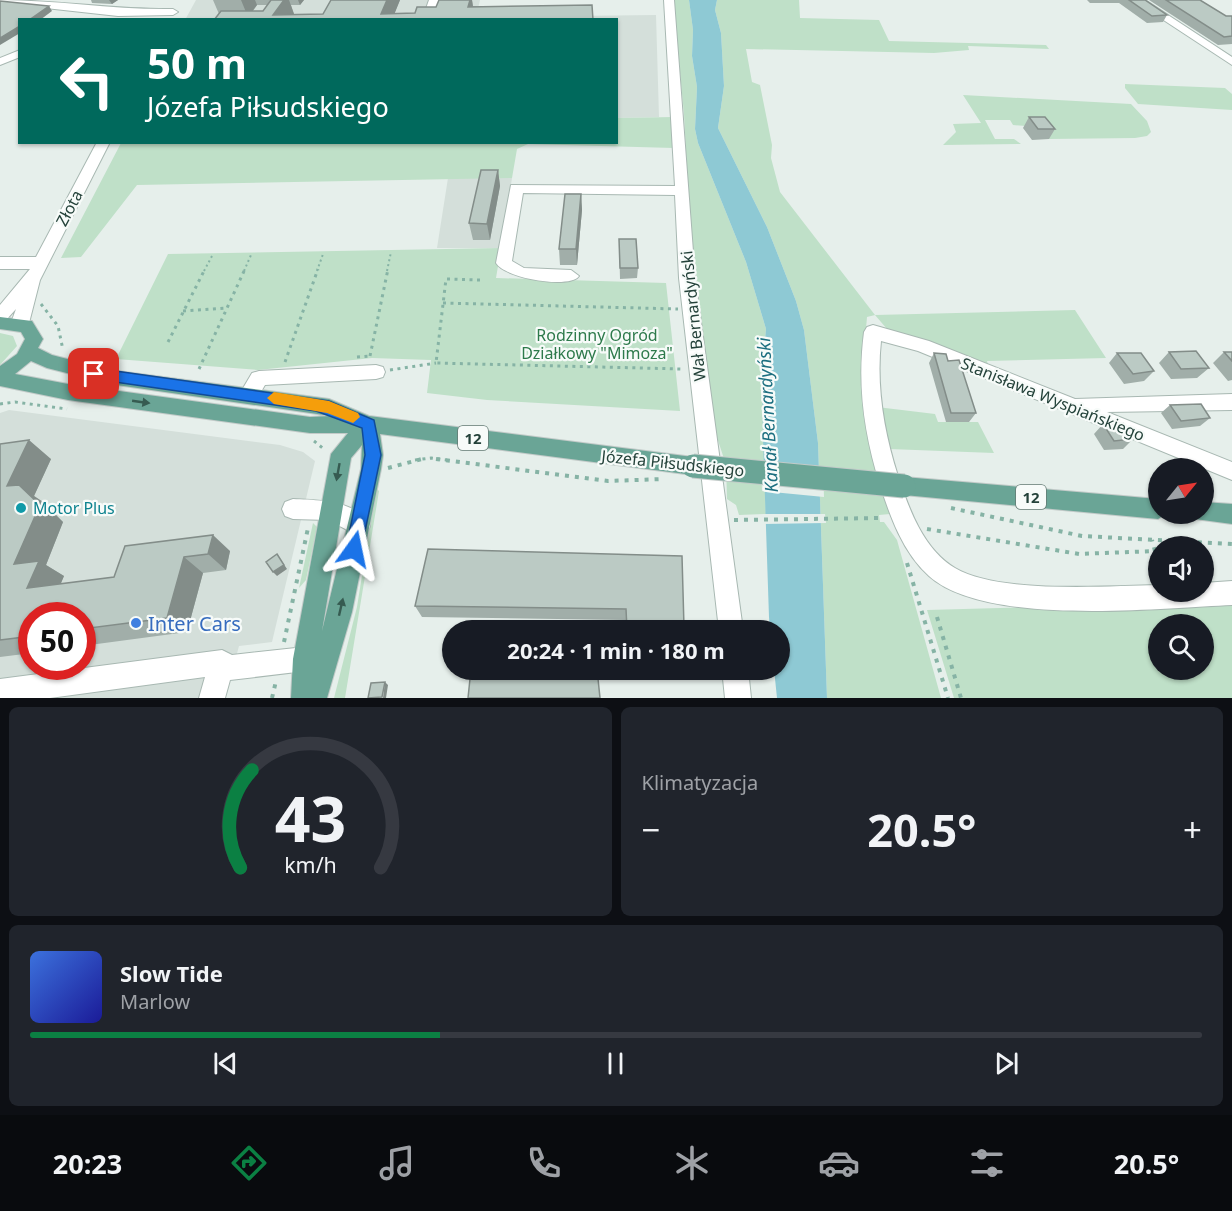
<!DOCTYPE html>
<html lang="pl">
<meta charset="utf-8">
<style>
:root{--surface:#171b24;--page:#20242c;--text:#f1f3f6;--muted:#9ea1a6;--line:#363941;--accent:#0b8043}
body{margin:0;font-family:"Noto Sans",sans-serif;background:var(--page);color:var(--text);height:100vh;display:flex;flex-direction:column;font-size:22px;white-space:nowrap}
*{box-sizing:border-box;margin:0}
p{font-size:20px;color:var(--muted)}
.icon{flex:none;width:33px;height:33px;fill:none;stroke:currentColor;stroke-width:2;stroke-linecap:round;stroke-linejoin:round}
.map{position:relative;height:698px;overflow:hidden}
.side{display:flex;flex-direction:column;gap:9px;padding:9px;background:#0d0f14;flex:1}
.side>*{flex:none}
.banner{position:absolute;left:18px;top:18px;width:600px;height:126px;border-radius:0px;box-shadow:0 2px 4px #0004;background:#00695c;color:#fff;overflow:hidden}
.needle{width:39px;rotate:60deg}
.buttons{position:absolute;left:1148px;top:458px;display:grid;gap:12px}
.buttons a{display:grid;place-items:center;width:66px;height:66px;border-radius:50%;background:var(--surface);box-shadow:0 2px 4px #0004;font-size:30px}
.speed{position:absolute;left:18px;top:602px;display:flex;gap:12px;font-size:30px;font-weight:700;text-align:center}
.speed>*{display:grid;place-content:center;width:78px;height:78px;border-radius:50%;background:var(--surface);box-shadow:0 2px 4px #0004;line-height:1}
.speed .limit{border:9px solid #d22;background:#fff;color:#111}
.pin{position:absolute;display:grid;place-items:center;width:51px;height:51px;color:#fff;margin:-26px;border-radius:12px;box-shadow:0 3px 9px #0006}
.me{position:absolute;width:66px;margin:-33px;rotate:12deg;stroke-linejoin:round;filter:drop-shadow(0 0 4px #0008)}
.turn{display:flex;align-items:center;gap:21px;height:126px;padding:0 30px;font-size:27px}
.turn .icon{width:78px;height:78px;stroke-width:2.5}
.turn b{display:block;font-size:42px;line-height:51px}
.big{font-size:45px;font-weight:700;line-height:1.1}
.side .widget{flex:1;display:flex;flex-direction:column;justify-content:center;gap:9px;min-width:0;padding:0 21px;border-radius:9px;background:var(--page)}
.side .dial{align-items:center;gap:0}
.dial svg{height:156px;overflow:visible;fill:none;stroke:var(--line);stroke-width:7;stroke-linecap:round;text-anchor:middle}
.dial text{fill:var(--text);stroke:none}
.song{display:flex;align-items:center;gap:18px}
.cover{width:72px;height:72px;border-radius:9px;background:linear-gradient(135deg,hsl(220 70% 55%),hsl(240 70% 35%))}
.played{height:6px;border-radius:3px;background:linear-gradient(90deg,var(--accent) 35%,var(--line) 35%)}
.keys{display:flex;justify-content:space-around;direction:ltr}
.heat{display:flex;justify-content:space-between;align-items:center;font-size:33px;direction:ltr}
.side .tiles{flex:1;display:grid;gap:9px;grid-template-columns:1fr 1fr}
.widget:last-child{grid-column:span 2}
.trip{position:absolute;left:442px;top:620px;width:348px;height:60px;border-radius:30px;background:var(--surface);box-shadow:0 2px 4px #0004;font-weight:700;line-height:60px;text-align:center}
.menu{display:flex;height:96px;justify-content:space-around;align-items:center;background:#090b0e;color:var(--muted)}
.menu .icon{width:42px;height:42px}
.menu .active{color:var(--accent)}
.menu b{font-size:27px;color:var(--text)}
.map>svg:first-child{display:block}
.built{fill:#d4dfda;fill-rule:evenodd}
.green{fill:#bfe0c8;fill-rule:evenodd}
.water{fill:#8ec9d4}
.pier{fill:#e6efeb}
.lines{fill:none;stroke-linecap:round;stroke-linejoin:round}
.minor-casing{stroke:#a8b8b2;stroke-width:2}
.major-casing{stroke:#c2cac8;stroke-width:2}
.path-far2{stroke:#86b3a5;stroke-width:2;stroke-dasharray:2 3;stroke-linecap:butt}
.path-far1{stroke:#86b3a5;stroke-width:3;stroke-dasharray:3 4.5;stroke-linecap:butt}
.path{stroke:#86b3a5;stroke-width:4;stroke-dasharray:4 6;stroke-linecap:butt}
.minor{fill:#fff;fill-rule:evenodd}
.major{fill:#6aa596;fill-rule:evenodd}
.major-bridge-casing{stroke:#c2cac8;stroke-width:25;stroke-linecap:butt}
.major-bridge{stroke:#6aa596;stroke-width:23}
.wall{fill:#a1aea9;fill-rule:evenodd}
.shaded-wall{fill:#838d89}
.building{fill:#bbcac4;stroke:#838d89;stroke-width:1.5}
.oneway{fill:#365b51}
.route{fill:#1a73e8;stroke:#114b97;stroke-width:1.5}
.slow{fill:#f59e0b}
.culture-dot{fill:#0f9aa8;stroke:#f7fbf9;stroke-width:2}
.shop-dot{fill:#3f7fe0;stroke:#f7fbf9;stroke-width:2}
.labels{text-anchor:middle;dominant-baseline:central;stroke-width:4.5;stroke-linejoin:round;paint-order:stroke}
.shield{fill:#f7fbf9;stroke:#637a73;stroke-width:1.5}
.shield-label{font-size:15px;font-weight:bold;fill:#24423a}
.street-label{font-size:16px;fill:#24423a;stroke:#f7fbf9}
.park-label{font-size:16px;fill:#2d7a4b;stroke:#f7fbf9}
.culture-label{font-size:16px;fill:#0d838f;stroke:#f7fbf9;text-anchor:start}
.water-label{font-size:18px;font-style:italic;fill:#1c6f80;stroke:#f7fbf9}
.near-shop-label{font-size:20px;fill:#366cbe;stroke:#f7fbf9;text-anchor:start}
</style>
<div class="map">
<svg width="1232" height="698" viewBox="0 0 1232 698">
<rect width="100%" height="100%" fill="#e6efeb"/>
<path class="built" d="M196 0H480L476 17 656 15 659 117 617 118 616 20H185Z
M448 178H512L501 248H437Z
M9 410 280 445 303 452 315 461 272 642 239 646 225 698H0V413ZM32 615H82V666H32Z"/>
<path class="green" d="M673 0H689L693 30 692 56 697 87 695 129 698 143 746 262 766 329 762 371 766 514 739 515 736 505 727 499 726 465 713 425 692 264 684 114Z
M717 0H799L800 18 879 20 889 41 1046 45 1049 49 968 46 969 50 934 53 746 49 752 82 760 85 772 145 771 158 780 192 875 315 1075 310 1106 358 987 361 988 365 887 329 875 315 867 317 863 363 890 514 879 515 880 522H884L897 540 941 698H827L818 443 804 330 796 301 767 227 718 128 724 86 721 33 715 10Z
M1125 84 1225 88 1232 94V110L1138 104 1125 88Z
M963 95 1131 104 1147 121 1151 132 1147 136 1135 138 1049 139 1039 127 1013 125 1010 120H985L995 139H1014L1021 144 943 145 956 132 953 124 981 123Z
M673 117 674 148 528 144 517 149 512 178 137 185 81 257 61 258 121 143 616 142 617 118Z
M501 248 496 278 666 283 680 411 487 400 427 393 431 360 372 358 258 370 116 359 168 254Z
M0 333 13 336 17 346 0 365Z
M877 407 935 414 938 422H978L994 453 889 449Z
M376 488 379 491 345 698H334L357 607Z
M313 523 317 527 306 580 299 588Z
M1232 602V698H954L927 610ZM1158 624H1203V669H1158Z"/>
<path class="water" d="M689 0H717L715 10 721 33 724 86 718 128 767 227 796 301 804 330 818 443 827 698H777L774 669H780V630H770L769 617 763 439 762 371 766 329 746 262 698 143 695 129 697 87 692 56 693 30Z"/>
<path class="pier" d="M761 461 823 467 824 497 762 491Z
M763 514H825L826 523 763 524Z"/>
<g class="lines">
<g class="minor-casing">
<path id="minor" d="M0 0C58 0 115 10 173 9L178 12 173 15 118 16 0 3Z
M429 0H439L433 20H422Z
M664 0H674L695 278 743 630H719L679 278 675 195 523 193 512 261 524 268 571 270 579 276C571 289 506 279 496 263L511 185 675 186Z
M1133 0H1145L1232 57V65Z
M20 50V57L0 65V58Z
M97 142H110L40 280 29 323 26 328H14L11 323 16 309 6 320 0 322V305L30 269H0V257H36Z
M873 325 929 341 1075 399 1232 394V410L1107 412 1232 462V480L918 351 881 341C876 387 884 432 898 476 909 509 923 549 955 568 999 594 1106 586 1158 585V591H1203V583L1232 581V605C1158 608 986 627 929 576 903 553 890 516 880 485 864 434 857 385 864 332L867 327Z
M376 365 383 367 385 372 383 377 376 379 265 385 256 400 249 403 242 400 239 395 252 373 259 371Z
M293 499C317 500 358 500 370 526L367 533 359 536 328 520 293 519 285 516 282 509 285 502Z
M305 647 314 650 317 659 314 668 305 671 230 680 225 698H199L205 677 50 698H0V679L222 650 232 655Z
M722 669H748L751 698H725Z"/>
</g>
<g class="major-casing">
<path id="major" d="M0 317 32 321 43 339 38 348 52 355 110 370 329 399 369 416 693 457 700 460 703 466 700 472 693 475 380 434 383 455 381 469 352 612 327 698H291L293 659 331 454 348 433H310L68 400 0 386V366L17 354 25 339 21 332 0 329ZM31 361 47 368 110 384 331 416 310 417 68 384 15 374ZM362 445 361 469 322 631 351 458Z
M904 477 1158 499V513H1167L1158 519 904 495 897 493 893 486 897 479Z
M1203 502 1232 504V524L1195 519 1193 513H1203Z"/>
</g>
<path class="path-far2" d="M204 271 212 256
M244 271 251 255
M317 271 323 254
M387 271 391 252"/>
<path class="path-far1" d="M480 280 446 279 436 363 682 369
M443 303 678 309
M41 304 58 326 63 350
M183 311 226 308
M168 342 205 269
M370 356 388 269
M357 357 370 356
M285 362 318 269
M199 369 245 269
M390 370 436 363
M0 404 15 402 67 409
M314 441 325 450
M415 460 431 458 447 460"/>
<path class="path" d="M436 459 608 481 663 479
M388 468 422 459
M951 508 1082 536 1232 544
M734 520 883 518
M927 529 1079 554 1155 551 1152 540
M907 563 948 698
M937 617 961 698
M284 642 308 528
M272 698 276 681"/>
<use href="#minor" class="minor"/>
<use href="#major" class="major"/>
<g class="major-bridge-casing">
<path id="major-bridge" d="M693 466 904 486"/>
</g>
<use href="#major-bridge" class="major-bridge"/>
</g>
<path class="wall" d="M91 0H118L112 4 92 3Z
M213 0H304L300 5H291L294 14H323L331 0H400L394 14 415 13 436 7 472 0 473 6 593 20 219 14ZM257 5H267L263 11H253Z
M1087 0H1145L1167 15 1163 22 1147 23 1119 3H1090Z
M1149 0H1200L1226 16H1232V44L1218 45Z
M1029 117 1055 129 1049 139 1032 140 1023 128Z
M498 170 500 186 490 240H473L469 223Z
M581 194 582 210 577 265H560L559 249Z
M619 239 638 268 637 278 620 279Z
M1169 352 1209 368 1197 378 1171 379 1159 363Z
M1224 352H1232V380L1228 381 1213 363Z
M934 353 948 361 976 413 969 422H946L929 363Z
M1117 353 1154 371 1144 381 1124 384 1109 363Z
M1170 405 1210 418 1200 426 1172 429 1161 413Z
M1103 424 1133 439 1123 449 1104 450 1094 434Z
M0 444 51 459 34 496 43 502 63 522 46 565 64 576 60 584 114 577 125 546 230 551 226 570 203 573 187 632 82 646V615H32V653L0 657Z
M428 549 684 627V630H626L625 620 422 617 415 606Z"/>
<path class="shaded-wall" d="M109 0H118L112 4Z
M241 0H255L257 5 248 17Z
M284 0H289L294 14 273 15Z
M298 0H304L300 5Z
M387 0H400L392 20 381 14Z
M466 0H472L474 14 473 20Z
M49 6 52 11 40 20H29Z
M20 26V33L0 45V38Z
M498 170 500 186 490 240 487 224Z
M581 194 582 210 577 265 576 249Z
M29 440 51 459 34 496 43 502 63 522 46 565 64 576 53 603 27 588 14 564 7 486Z
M213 535 230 551 226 570 208 554Z
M277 554 287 569 277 576 273 572Z
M184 557 203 573 187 632 167 618Z
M385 682 388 685 386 698H383Z"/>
<path class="building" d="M271 0H284L273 15 323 14 331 0H387L381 14 415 13 417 7H436L439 0H470L468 7 592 5 593 20H214L221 11H263Z
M1129 0H1145L1167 15 1152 16Z
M1166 0H1200L1226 16H1232V36L1224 37Z
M0 1 49 6 29 20H20V26L0 38Z
M1029 117H1045L1055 129H1038Z
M481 170H498L487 224 469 223Z
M565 194H581L576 249H559Z
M619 239H636L638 268H620Z
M1196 351 1209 368 1181 369 1169 352Z
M1224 352H1232V361Z
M934 353 946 354 948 361 959 360 976 413H951Z
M1117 353H1141L1154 371 1133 374Z
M1201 404 1210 418 1181 421 1170 405Z
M1123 423 1133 439 1114 441 1103 424Z
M29 440 7 486 19 485 40 505 14 564 39 561 27 588 114 577 125 546 213 535 208 554 184 557 167 618 82 629V615H32V636L0 640V444Z
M428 549 682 556 684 627 665 626V630H627L626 609 415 606Z
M277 554 284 565 273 572 266 562Z
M585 669H597L600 698H468L470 679Z
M385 682 382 697 368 698 371 683Z"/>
<defs><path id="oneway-solid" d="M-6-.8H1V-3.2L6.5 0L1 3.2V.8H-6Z" transform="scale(1.5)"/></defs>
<g class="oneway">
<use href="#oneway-solid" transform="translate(141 402) rotate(8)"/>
<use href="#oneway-solid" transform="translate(338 472) rotate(100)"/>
<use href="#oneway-solid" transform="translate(341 607) rotate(-77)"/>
</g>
<path class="route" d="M94 368 329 401 374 420 381 455 360 555 354 557 348 555 346 549 365 455 362 428 316 411 94 379 87 374Z"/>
<path class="slow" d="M274 392 329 401 358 413 360 417 353 423 327 413 274 404 267 398Z"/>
<circle class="culture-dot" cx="21" cy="508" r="6"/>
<circle class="shop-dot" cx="136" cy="623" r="6"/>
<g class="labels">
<g class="shield">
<rect x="458" y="426" width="30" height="24" rx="4.5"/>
<rect x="1016" y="485" width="30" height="24" rx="4.5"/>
</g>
<g class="shield-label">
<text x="473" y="438">12</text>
<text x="1031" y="497">12</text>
</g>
<g class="street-label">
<text transform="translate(69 208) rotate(-62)">Złota</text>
<text transform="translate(693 316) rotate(-96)">Wał Bernardyński</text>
<text transform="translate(1053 399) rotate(22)">Stanisława Wyspiańskiego</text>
<text transform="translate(673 463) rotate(6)">Józefa Piłsudskiego</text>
</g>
<g class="park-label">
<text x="597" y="335">Rodzinny Ogród<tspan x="597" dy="18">Działkowy "Mimoza"</tspan></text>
</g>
<g class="culture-label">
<text x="33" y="508">Motor Plus</text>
</g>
<g class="water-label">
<text transform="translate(767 415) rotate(-93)">Kanał Bernardyński</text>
</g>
<g class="near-shop-label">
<text x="148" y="623">Inter Cars</text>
</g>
</g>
</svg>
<div class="buttons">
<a><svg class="needle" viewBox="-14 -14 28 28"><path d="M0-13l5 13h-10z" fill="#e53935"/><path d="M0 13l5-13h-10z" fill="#9ea1a6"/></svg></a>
<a><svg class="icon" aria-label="sound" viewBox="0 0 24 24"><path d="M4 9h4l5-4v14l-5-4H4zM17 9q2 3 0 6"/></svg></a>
<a><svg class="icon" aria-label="search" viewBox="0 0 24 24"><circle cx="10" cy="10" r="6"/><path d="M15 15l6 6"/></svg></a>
</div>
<div class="speed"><div class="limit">50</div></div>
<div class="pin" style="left:94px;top:374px;background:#d93025"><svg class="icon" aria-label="arrive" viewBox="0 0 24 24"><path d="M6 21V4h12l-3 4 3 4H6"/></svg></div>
<svg class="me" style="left:354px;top:549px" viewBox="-20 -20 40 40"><path d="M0-17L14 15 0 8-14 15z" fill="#1a73e8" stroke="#fff" stroke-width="4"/></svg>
<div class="trip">20:24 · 1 min · 180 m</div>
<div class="banner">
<div class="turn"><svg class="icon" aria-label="left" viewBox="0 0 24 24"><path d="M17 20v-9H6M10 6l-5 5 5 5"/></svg><div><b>50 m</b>Józefa Piłsudskiego</div></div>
</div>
</div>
<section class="side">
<div class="tiles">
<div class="widget dial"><svg viewBox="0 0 100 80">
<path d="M14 69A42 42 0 1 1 86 69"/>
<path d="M14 69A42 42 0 0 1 20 19" stroke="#0b8043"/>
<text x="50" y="56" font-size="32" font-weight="700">43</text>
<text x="50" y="72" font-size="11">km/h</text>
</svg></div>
<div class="widget"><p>Klimatyzacja</p>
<div class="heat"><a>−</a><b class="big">20.5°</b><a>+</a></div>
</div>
<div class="widget">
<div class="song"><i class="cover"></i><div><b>Slow Tide</b><p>Marlow</p></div></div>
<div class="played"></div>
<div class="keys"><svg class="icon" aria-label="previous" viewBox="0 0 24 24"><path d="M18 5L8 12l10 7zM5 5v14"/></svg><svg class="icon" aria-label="pause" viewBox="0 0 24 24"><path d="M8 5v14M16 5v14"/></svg><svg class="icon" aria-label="next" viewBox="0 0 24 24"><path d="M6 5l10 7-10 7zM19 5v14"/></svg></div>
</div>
</div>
</section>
<nav class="menu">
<b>20:23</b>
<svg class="icon active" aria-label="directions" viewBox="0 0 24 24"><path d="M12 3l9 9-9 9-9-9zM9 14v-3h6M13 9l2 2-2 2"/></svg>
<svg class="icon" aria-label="music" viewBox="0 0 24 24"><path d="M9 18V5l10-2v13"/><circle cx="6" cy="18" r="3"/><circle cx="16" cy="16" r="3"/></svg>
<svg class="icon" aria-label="phone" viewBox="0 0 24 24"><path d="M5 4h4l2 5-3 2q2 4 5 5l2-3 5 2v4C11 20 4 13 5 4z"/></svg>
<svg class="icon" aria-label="climate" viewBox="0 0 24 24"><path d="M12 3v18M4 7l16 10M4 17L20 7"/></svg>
<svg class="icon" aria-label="car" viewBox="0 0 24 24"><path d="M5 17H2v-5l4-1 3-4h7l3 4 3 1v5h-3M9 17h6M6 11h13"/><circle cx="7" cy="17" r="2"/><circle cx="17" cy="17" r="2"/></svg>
<svg class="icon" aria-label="filters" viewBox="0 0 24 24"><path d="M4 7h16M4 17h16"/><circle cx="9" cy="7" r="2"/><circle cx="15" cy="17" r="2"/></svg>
<b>20.5°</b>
</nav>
